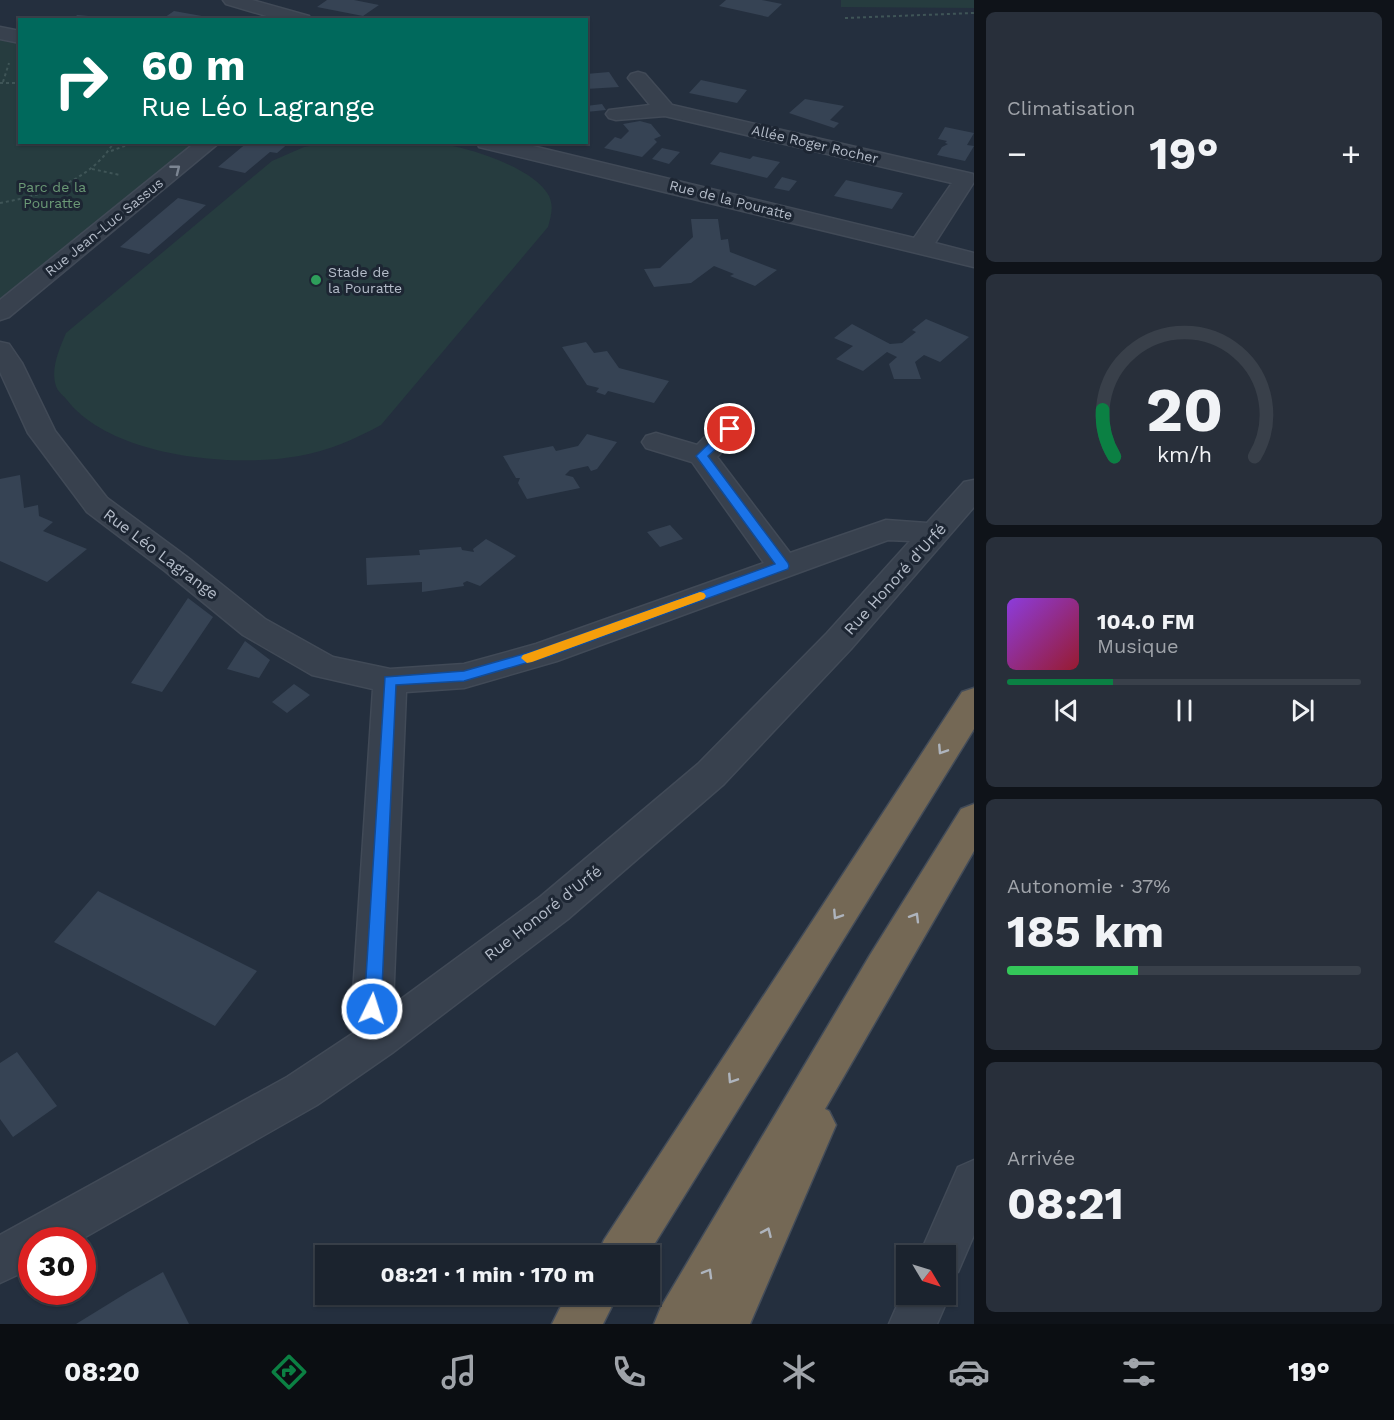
<!DOCTYPE html>
<html lang="fr">
<meta charset="utf-8">
<style>
:root{--surface:#1b232e;--page:#282f3a;--text:#f1f3f6;--muted:#a0a4aa;--line:#39404a;--accent:#0b8043}
body{margin:0;font-family:"Work Sans",sans-serif;background:var(--page);color:var(--text);height:100vh;display:flex;flex-direction:column;font-size:22px;white-space:nowrap}
*{box-sizing:border-box;margin:0}
p{font-size:20px;color:var(--muted)}
.icon{flex:none;width:33px;height:33px;fill:none;stroke:currentColor;stroke-width:2;stroke-linecap:round;stroke-linejoin:round}
.map{position:relative;flex:1;overflow:hidden}
.side{display:flex;flex-direction:column;gap:12px;padding:12px;background:#0f1319;width:420px}
.side>*{flex:none}
.top-card{position:absolute;left:18px;top:18px;width:570px;height:126px;border-radius:0px;box-shadow:0 2px 4px #0004,0 0 0 2px var(--line);background:#00695c;color:#fff;overflow:hidden}
.needle{width:39px;rotate:128deg}
.tools{position:absolute;left:896px;top:1245px;display:grid;gap:12px}
.tools a{display:grid;place-items:center;width:60px;height:60px;border-radius:0px;background:var(--surface);box-shadow:0 2px 4px #0004,0 0 0 2px var(--line);font-size:30px}
.speed{position:absolute;left:18px;top:1227px;display:flex;gap:12px;font-size:30px;font-weight:700;text-align:center}
.speed>*{display:grid;place-content:center;width:78px;height:78px;border-radius:50%;background:var(--surface);box-shadow:0 2px 4px #0004,0 0 0 2px var(--line);line-height:1}
.speed .limit{border:9px solid #d22;background:#fff;color:#111}
.pin{position:absolute;display:grid;place-items:center;width:51px;height:51px;color:#fff;margin:-26px;border:3px solid #fff;border-radius:50%;box-shadow:0 2px 6px #0007}
.me{position:absolute;width:66px;margin:-33px;rotate:4deg;stroke-linejoin:round;filter:drop-shadow(0 0 4px #0008)}
.turn{display:flex;align-items:center;gap:21px;height:126px;padding:0 24px;font-size:27px}
.turn .icon{width:78px;height:78px;stroke-width:2.5}
.turn b{display:block;font-size:42px;line-height:51px}
.big{font-size:45px;font-weight:700;line-height:1.1}
.side .widget{flex:1;display:flex;flex-direction:column;justify-content:center;gap:9px;min-width:0;padding:0 21px;border-radius:9px;background:var(--page)}
.side .dial{align-items:center;gap:0}
.dial svg{height:156px;overflow:visible;fill:none;stroke:var(--line);stroke-width:7;stroke-linecap:round;text-anchor:middle}
.dial text{fill:var(--text);stroke:none}
.song{display:flex;align-items:center;gap:18px}
.cover{width:72px;height:72px;border-radius:9px;background:linear-gradient(135deg,hsl(270 70% 55%),hsl(350 70% 35%))}
.played{height:6px;border-radius:3px;background:linear-gradient(90deg,var(--accent) 30%,var(--line) 30%)}
.keys{display:flex;justify-content:space-around;direction:ltr}
.heat{display:flex;justify-content:space-between;align-items:center;font-size:33px;direction:ltr}
.charge{height:9px;border-radius:4px;background:linear-gradient(90deg,#34c759 37%,var(--line) 0)}
.trip{position:absolute;left:315px;top:1245px;width:345px;height:60px;border-radius:0px;background:var(--surface);box-shadow:0 2px 4px #0004,0 0 0 2px var(--line);font-weight:700;line-height:60px;text-align:center}
.dock{display:flex;height:96px;justify-content:space-around;align-items:center;background:#0b0e12;color:var(--muted)}
.dock .icon{width:42px;height:42px}
.dock .current{color:var(--accent)}
.dock b{font-size:27px;color:var(--text)}
main{display:flex;flex:1;min-height:0}
.map>svg:first-child{display:block}
.green{fill:#263c3f}
.building{fill:#364354}
.lines{fill:none;stroke-linecap:round;stroke-linejoin:round}
.minor-casing{stroke:#414a57;stroke-width:3}
.highway-casing{stroke:#434c59;stroke-width:3}
.path{stroke:#3f5557;stroke-width:2;stroke-dasharray:3 3;stroke-linecap:butt}
.minor{fill:#38414e;fill-rule:evenodd}
.highway{fill:#746855;fill-rule:evenodd}
.oneway{stroke:#7c8592}
.oneway2{stroke:#aeb4bd}
.route{fill:#1a73e8;stroke:#114b97;stroke-width:1.5}
.slow{fill:#f59e0b}
.leisure-dot{fill:#2e9e5b;stroke:#1d2633;stroke-width:2}
.labels{text-anchor:middle;dominant-baseline:central;stroke-width:6;stroke-linejoin:round;paint-order:stroke}
.far-street-label{font-size:14px;fill:#b4bcc9;stroke:#1d2633}
.far-park-label{font-size:14px;fill:#6b9a76;stroke:#1d2633}
.far-poi-label{font-size:14px;fill:#b4bcc9;stroke:#1d2633;text-anchor:start}
.street-label{font-size:16px;fill:#b4bcc9;stroke:#1d2633}
</style>
<main>
<div class="map">
<svg width="974" height="1324" viewBox="0 0 974 1324">
<rect width="100%" height="100%" fill="#242f3e"/>
<path class="green" d="M841 0H974V8L841 7Z
M0 38 19 43 20 142 200 143 0 300Z
M329 143C364 142 401 139 435 143 465 146 534 167 549 196 554 207 551 216 548 227L381 425C355 439 328 451 299 456 233 468 111 457 67 400 64 396 57 391 56 386 50 368 60 348 66 333L272 161 304 147Z"/>
<path class="building" d="M327 0H354L379 5 363 16 317 7Z
M726 0H762L782 4 768 17 719 6Z
M174 11 213 18V20H161Z
M77 15 112 18V20H73Z
M609 72 619 87 586 89V74Z
M701 80 747 90 737 103 689 93Z
M805 99 844 106 830 120 839 123 834 128 789 113Z
M602 104 606 110 586 112V106Z
M640 121 651 124 661 136 654 139 657 142 642 157 604 148 615 137 621 139 629 131 623 124Z
M945 127 974 133 967 145 974 146 965 161 937 155 942 147 948 144 945 143 947 141 938 139Z
M248 142H290L277 153 270 152 245 173 218 167Z
M662 148 680 152 669 164 652 159Z
M720 152 750 159 753 156 780 162 767 178 710 164Z
M782 177 797 181 789 191 774 188Z
M846 180 876 187 903 193 892 209 834 196Z
M178 198 206 205 149 254 120 247Z
M691 219H718L721 240 728 239 730 252 777 270 755 286 730 276 734 274 714 266 691 283 654 287 644 269 660 268 693 237Z
M926 319 969 337 940 362 924 355 915 362 921 379H894L889 364 897 357 887 352 863 371 836 359 853 346 834 338 852 324 890 344 902 343 916 332 912 330Z
M586 342 594 353 607 351 619 368 669 381 654 403 608 391 605 395 596 392 599 388 587 385 562 347Z
M587 434 617 442 597 469 591 471 588 466 570 470 565 475 573 477 580 488 527 499 518 483 520 478H516L503 456 553 446 556 451 578 446Z
M20 475 24 508 38 505 39 516 53 522 43 531 87 549 47 582 0 561V479Z
M670 525 683 539 660 547 647 532Z
M486 539 516 556 480 586 467 581 463 583 464 586 422 592V582L367 585 366 558 420 555 419 550 461 547 462 550 474 552 473 549Z
M188 598 213 617 162 692 131 683Z
M245 641 270 660 259 678 227 669Z
M294 684 310 695 287 713 272 702Z
M98 891 257 971 215 1026 54 942Z
M17 1052 57 1106 13 1137 0 1119V1063Z
M163 1272 189 1324H76L128 1292Z"/>
<g class="lines">
<g class="minor-casing">
<path id="minor" d="M223 0H252L309 16 311 20H280L226 4Z
M0 27 20 31V43L0 39Z
M638 72 645 74 672 105 973 174 974 182 935 243 974 253V267L479 147 477 142H516L914 238 952 183 665 116 616 120 609 118 606 114 609 110 650 105 628 78 631 74Z
M196 142H220L9 317 0 320V300Z
M0 342 9 344 22 363 55 431 107 498 187 557 265 619 333 657 390 669 464 664 536 644 764 563 692 462 646 448 642 442 646 436 656 433 697 445C710 432 720 418 740 423L744 429 717 457 790 553 886 520 927 523 964 482 974 480V507L851 649 724 784 568 919 392 1053 317 1105 80 1240H32V1268L0 1283V1235L287 1077 355 1032 352 1009 373 689 312 675 243 635 165 571 87 512 28 433 0 372ZM888 540 910 541 827 633 698 764 540 897 393 1005 406 692 464 688 557 661Z
M974 1160V1235L958 1272 945 1278V1256H919L958 1167Z
M945 1283 950 1294 937 1324H889L906 1285V1294H945Z"/>
</g>
<g class="highway-casing">
<path id="highway" d="M974 688V729L647 1256H597L604 1240 962 692Z
M974 804V851L825 1109 829 1111 836 1125 750 1324H654L661 1307 870 955 961 809Z
M567 1294H618L603 1324H552Z"/>
</g>
<path class="path" d="M845 18 974 13
M3 82 9 63
M0 83H20
M111 151 135 142
M92 169 120 175
M0 203C43 195 90 182 114 142"/>
<use href="#minor" class="minor"/>
<use href="#highway" class="highway"/>
</g>
<defs><path id="oneway-chevron" d="M-2-3.5L2.5 0L-2 3.5" fill="none" stroke-width="1.6" stroke-linecap="round" stroke-linejoin="round" transform="scale(1.5)"/></defs>
<use class="oneway" href="#oneway-chevron" transform="translate(176 169) rotate(-38)"/>
<g class="oneway2">
<use href="#oneway-chevron" transform="translate(942 750) rotate(123)"/>
<use href="#oneway-chevron" transform="translate(837 915) rotate(123)"/>
<use href="#oneway-chevron" transform="translate(915 917) rotate(-59)"/>
<use href="#oneway-chevron" transform="translate(732 1079) rotate(123)"/>
<use href="#oneway-chevron" transform="translate(767 1232) rotate(-66)"/>
<use href="#oneway-chevron" transform="translate(708 1273) rotate(-60)"/>
</g>
<path class="route" d="M730 426 734 427V432L708 456 788 563 789 566 788 569 550 656 464 681 396 685 381 1009 378 1014 372 1017 366 1014 364 1009 385 677 464 671 541 649 775 564 696 456 726 427Z"/>
<path class="slow" d="M700 592 704 593 706 596 704 599 532 662 527 663 521 658 523 655Z"/>
<circle class="leisure-dot" cx="316" cy="280" r="6"/>
<g class="labels">
<g class="far-street-label">
<text transform="translate(815 144) rotate(13)">Allée Roger Rocher</text>
<text transform="translate(731 200) rotate(14)">Rue de la Pouratte</text>
<text transform="translate(104 227) rotate(-39)">Rue Jean-Luc Sassus</text>
</g>
<g class="far-park-label">
<text x="52" y="187">Parc de la<tspan x="52" dy="16">Pouratte</tspan></text>
</g>
<g class="far-poi-label">
<text x="328" y="272">Stade de<tspan x="328" dy="16">la Pouratte</tspan></text>
</g>
<g class="street-label">
<text transform="translate(161 554) rotate(37)">Rue Léo Lagrange</text>
<text transform="translate(895 579) rotate(-48)">Rue Honoré d'Urfé</text>
<text transform="translate(543 913) rotate(-38)">Rue Honoré d'Urfé</text>
</g>
</g>
</svg>
<div class="tools">
<a><svg class="needle" viewBox="-14 -14 28 28"><path d="M0-13l5 13h-10z" fill="#e53935"/><path d="M0 13l5-13h-10z" fill="#a0a4aa"/></svg></a>
</div>
<div class="speed"><div class="limit">30</div></div>
<div class="pin" style="left:730px;top:429px;background:#d93025"><svg class="icon" aria-label="arrive" viewBox="0 0 24 24"><path d="M6 21V4h12l-3 4 3 4H6"/></svg></div>
<svg class="me" style="left:372px;top:1009px" viewBox="-20 -20 40 40"><circle r="17" fill="#1a73e8" stroke="#fff" stroke-width="3"/><path d="M0-11L8 9 0 5-8 9z" fill="#fff"/></svg>
<div class="trip">08:21 · 1 min · 170 m</div>
<div class="top-card">
<div class="turn"><svg class="icon" aria-label="right" viewBox="0 0 24 24"><path d="M7 20v-9h11M14 6l5 5-5 5"/></svg><div><b>60 m</b>Rue Léo Lagrange</div></div>
</div>
</div>
<section class="side">
<div class="widget"><p>Climatisation</p>
<div class="heat"><a>−</a><b class="big">19°</b><a>+</a></div>
</div>
<div class="widget dial"><svg viewBox="0 0 100 80">
<path d="M14 69A42 42 0 1 1 86 69"/>
<path d="M14 69A42 42 0 0 1 8 45" stroke="#0b8043"/>
<text x="50" y="56" font-size="32" font-weight="700">20</text>
<text x="50" y="72" font-size="11">km/h</text>
</svg></div>
<div class="widget">
<div class="song"><i class="cover"></i><div><b>104.0 FM</b><p>Musique</p></div></div>
<div class="played"></div>
<div class="keys"><svg class="icon" aria-label="previous" viewBox="0 0 24 24"><path d="M18 5L8 12l10 7zM5 5v14"/></svg><svg class="icon" aria-label="pause" viewBox="0 0 24 24"><path d="M8 5v14M16 5v14"/></svg><svg class="icon" aria-label="next" viewBox="0 0 24 24"><path d="M6 5l10 7-10 7zM19 5v14"/></svg></div>
</div>
<div class="widget"><p>Autonomie · 37%</p><b class="big">185 km</b><div class="charge"></div></div>
<div class="widget"><p>Arrivée</p><b class="big">08:21</b></div>
</section>
</main>
<nav class="dock">
<b>08:20</b>
<svg class="icon current" aria-label="directions" viewBox="0 0 24 24"><path d="M12 3l9 9-9 9-9-9zM9 14v-3h6M13 9l2 2-2 2"/></svg>
<svg class="icon" aria-label="music" viewBox="0 0 24 24"><path d="M9 18V5l10-2v13"/><circle cx="6" cy="18" r="3"/><circle cx="16" cy="16" r="3"/></svg>
<svg class="icon" aria-label="phone" viewBox="0 0 24 24"><path d="M5 4h4l2 5-3 2q2 4 5 5l2-3 5 2v4C11 20 4 13 5 4z"/></svg>
<svg class="icon" aria-label="climate" viewBox="0 0 24 24"><path d="M12 3v18M4 7l16 10M4 17L20 7"/></svg>
<svg class="icon" aria-label="car" viewBox="0 0 24 24"><path d="M5 17H2v-5l4-1 3-4h7l3 4 3 1v5h-3M9 17h6M6 11h13"/><circle cx="7" cy="17" r="2"/><circle cx="17" cy="17" r="2"/></svg>
<svg class="icon" aria-label="filters" viewBox="0 0 24 24"><path d="M4 7h16M4 17h16"/><circle cx="9" cy="7" r="2"/><circle cx="15" cy="17" r="2"/></svg>
<b>19°</b>
</nav>
